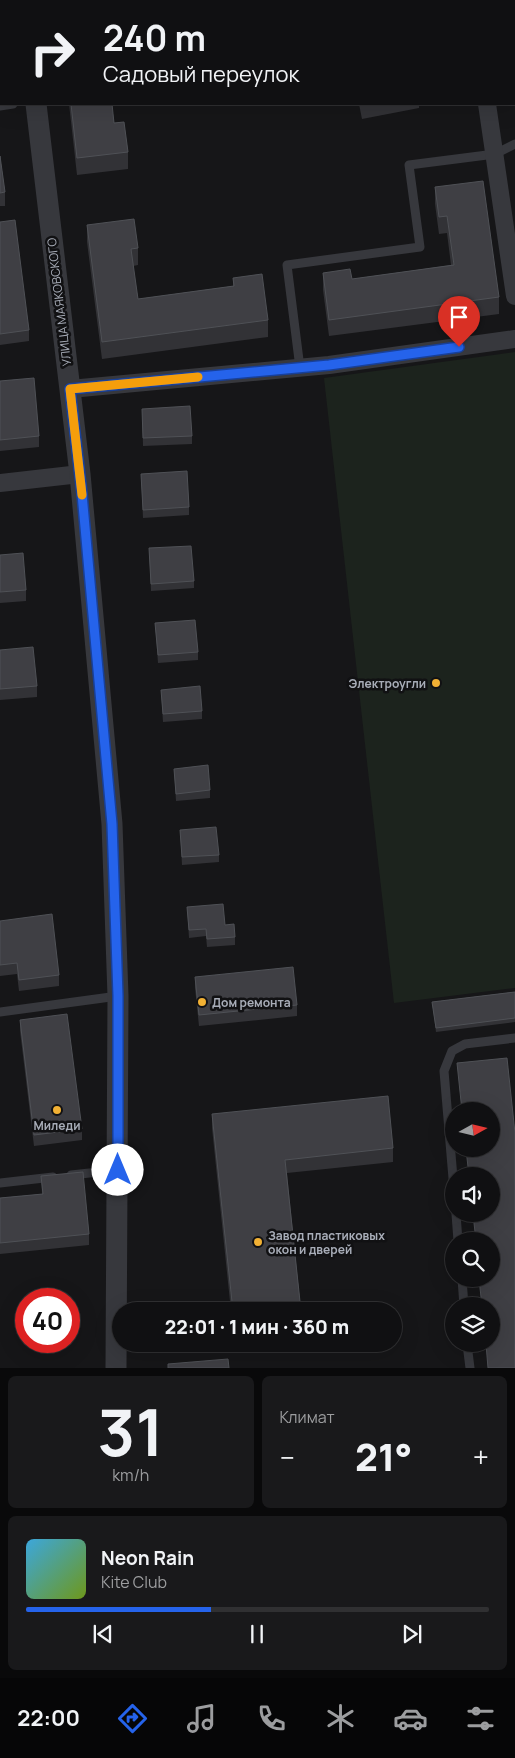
<!DOCTYPE html>
<html lang="ru">
<meta charset="utf-8">
<style>
:root{--surface:#101012;--page:#19191b;--text:#f1f3f6;--muted:#9c9d9f;--line:#303032;--accent:#2563eb}
body{margin:0;font-family:Manrope,sans-serif;background:var(--page);color:var(--text);height:100vh;display:flex;flex-direction:column;font-size:19px;white-space:nowrap}
*{box-sizing:border-box;margin:0}
p{font-size:16px;color:var(--muted)}
.icon{flex:none;width:28px;height:28px;fill:none;stroke:currentColor;stroke-width:2;stroke-linecap:round;stroke-linejoin:round}
.map{position:relative;height:1368px;overflow:hidden}
.sheet{display:flex;flex-direction:column;gap:8px;padding:8px;background:#09090a;flex:1}
.sheet>*{flex:none}
.hud{position:absolute;left:0px;top:0px;width:515px;height:105px;box-shadow:0 5px 20px #0002,0 0 0 1px var(--line);background:#101012;color:var(--text);overflow:hidden}
.needle{width:32px;rotate:82deg}
.tools{position:absolute;left:445px;top:1102px;display:grid;gap:10px}
.tools a{display:grid;place-items:center;width:55px;height:55px;border-radius:50%;background:var(--surface);box-shadow:0 5px 20px #0002,0 0 0 1px var(--line);font-size:25px}
.speed{position:absolute;left:15px;top:1288px;display:flex;gap:10px;font-size:25px;font-weight:700;text-align:center}
.speed>*{display:grid;place-content:center;width:65px;height:65px;border-radius:50%;background:var(--surface);box-shadow:0 5px 20px #0002,0 0 0 1px var(--line);line-height:1}
.speed .limit{border:8px solid #d22;background:#fff;color:#111}
.pin{position:absolute;display:grid;place-items:center;width:42px;height:42px;color:#fff;margin:-51px -21px;border-radius:50% 50% 50% 0;rotate:-45deg;box-shadow:0 0 5px #0007}
.pin .icon{rotate:45deg}
.me{position:absolute;width:55px;margin:-28px;rotate:0deg;stroke-linejoin:round;filter:drop-shadow(0 0 4px #0008)}
.turn{display:flex;align-items:center;gap:18px;height:105px;padding:0 20px;font-size:22px}
.turn .icon{width:65px;height:65px;stroke-width:2.5}
.turn b{display:block;font-size:35px;line-height:42px}
.big{font-size:38px;font-weight:800;line-height:1.1}
.sheet .card{flex:1;display:flex;flex-direction:column;justify-content:center;gap:8px;min-width:0;padding:0 18px;border-radius:8px;background:var(--page)}
.sheet .dial{align-items:center;gap:0}
.dial b{font-size:65px;line-height:1}
.song{display:flex;align-items:center;gap:15px}
.cover{width:60px;height:60px;border-radius:8px;background:linear-gradient(135deg,hsl(200 70% 55%),hsl(80 70% 35%))}
.played{height:5px;border-radius:2px;background:linear-gradient(90deg,var(--accent) 40%,var(--line) 40%)}
.keys{display:flex;justify-content:space-around;direction:ltr}
.heat{display:flex;justify-content:space-between;align-items:center;font-size:28px;direction:ltr}
.sheet .tiles{flex:1;display:grid;gap:8px;grid-template-columns:1fr 1fr}
.card:last-child{grid-column:span 2}
.trip{position:absolute;left:112px;top:1302px;width:290px;height:50px;border-radius:25px;background:var(--surface);box-shadow:0 5px 20px #0002,0 0 0 1px var(--line);font-weight:800;line-height:50px;text-align:center}
.menu{display:flex;height:80px;justify-content:space-around;align-items:center;background:#060607;color:var(--muted)}
.menu .icon{width:35px;height:35px}
.menu .current{color:var(--accent)}
.menu b{font-size:22px;color:var(--text)}
.map>svg:first-child{display:block}
.green{fill:#1c231d}
.lines{fill:none;stroke-linecap:round;stroke-linejoin:round}
.service{stroke:#37383d;stroke-width:9}
.minor{stroke:#37383d;stroke-width:18}
.tertiary{stroke:#37383d;stroke-width:21}
.wall{fill:#323236}
.building{fill:#3f3f44;stroke:#4f5156}
.route-casing{stroke:#184099;stroke-width:12}
.route{stroke:#2563eb;stroke-width:9}
.slow{stroke:#f59e0b;stroke-width:9}
.poi-dot{fill:#f2b134;stroke:#111113;stroke-width:2}
.labels{text-anchor:middle;dominant-baseline:central;stroke-width:5;stroke-linejoin:round;paint-order:stroke}
.street-label{font-size:12px;fill:#a8adb8;stroke:#111113}
.poi-label{font-size:12px;font-weight:bold;fill:#a8adb8;stroke:#111113;text-anchor:start}
</style>
<div class="map">
<svg width="515" height="1368" viewBox="0 0 515 1368">
<rect width="100%" height="100%" fill="#161618"/>
<path class="green" d="M515 352V988L394 1003 324 378Z"/>
<g class="lines">
<path class="service" d="M0 85H1
M0 106 13 104
M300 368 287 265 420 247 409 165 495 154 515 144
M0 1012 118 996
M71 1175 117 1170
M0 1183 53 1177
M454 1190 444 1071 452 1051 465 1044 515 1038
M456 1214 458 1241
M462 1279 464 1306
M467 1344 470 1368"/>
<path class="minor" d="M468 0V1
M487 104 515 296
M70 389 329 365 515 339
M0 483 80 474"/>
<path class="tertiary" d="M25 0V1
M36 104 80 474 112 824 118 996 116 1368"/>
</g>
<path class="wall" d="M69 104H112L114 123 128 152V169L77 175Z
M359 104H419V108L362 119Z
M0 156 5 192V206H0Z
M435 187 499 297V314L329 336 323 290V273L352 279 451 265 447 233 439 234 435 204Z
M0 222 29 330V341L0 345Z
M87 225 138 248V265L133 266 138 299 233 286V278L268 320V337L102 359 87 242Z
M0 381 39 436V447L0 451Z
M142 409 192 436V444L143 446Z
M141 474 189 507V515L143 518Z
M149 548 194 581V588L151 591Z
M0 555 26 590V601L0 603Z
M155 623 198 652V660L158 663Z
M0 650 37 686V697L0 700Z
M161 690 202 711V719L163 722Z
M174 769 210 790V798L176 801Z
M180 830 219 855V862L182 865Z
M187 907 225 925 235 937V945L207 947 206 936 189 938Z
M0 921 59 975V986L19 991 17 974 0 976Z
M195 977 297 1005V1016L199 1026 195 988Z
M515 992V1022L436 1032 432 1002Z
M20 1020 82 1129V1140L34 1146 20 1031Z
M212 1114 393 1148V1162L287 1173 301 1311H231L212 1128Z
M41 1176 89 1234V1245L0 1254V1198L42 1194Z"/>
<path class="building" d="M59 0H109V1H59Z
M71 104H112L114 123 124 122 128 152 77 158Z
M0 156 5 192 0 193Z
M483 181 499 297 329 320 323 273 350 269 352 279 454 265 447 216 439 217 435 187Z
M134 219 138 248 131 249 138 299 234 286 233 278 262 274 268 320 102 342 87 225Z
M15 220 29 330 0 334V222Z
M34 378 39 436 0 440V381Z
M190 406 192 436 143 438 142 409Z
M187 471 189 507 143 510 141 474Z
M191 546 194 581 151 584 149 548Z
M23 553 26 590 0 592V555Z
M195 620 198 652 158 655 155 623Z
M33 647 37 686 0 689V650Z
M200 686 202 711 163 714 161 690Z
M208 765 210 790 176 794 174 769Z
M216 827 219 855 182 857 180 830Z
M223 904 225 925 234 924 235 937 207 939 206 929 189 930 187 907Z
M52 914 59 975 19 980 17 963 0 965V921Z
M293 967 297 1005 199 1015 195 977Z
M515 992V1018L436 1028 432 1002Z
M67 1014 82 1129 34 1135 20 1020Z
M507 1058 515 1133V1368H488L486 1344H491V1306H482L479 1279H491V1241H476L473 1214H491V1176H469L466 1149H491V1111H462L457 1063Z
M388 1096 393 1148 285 1160 301 1311H233L212 1114Z
M83 1172 89 1234 0 1243V1198L43 1194 41 1176Z
M228 1359 229 1368H168V1364Z"/>
<g class="lines">
<g class="route-casing">
<path id="route" d="M118 1170V996L112 824 82 494 70 389 329 365 459 347"/>
</g>
<use href="#route" class="route"/>
<path class="slow" d="M82 495 70 389 198 377"/>
</g>
<g class="poi-dot">
<circle cx="436" cy="683" r="5"/>
<circle cx="202" cy="1002" r="5"/>
<circle cx="57" cy="1110" r="5"/>
<circle cx="258" cy="1242" r="5"/>
</g>
<g class="labels">
<g class="street-label">
<text transform="translate(59 302) rotate(-97)">УЛИЦА МАЯКОВСКОГО</text>
</g>
<g class="poi-label">
<text x="426" y="683" text-anchor="end">Электроугли</text>
<text x="212" y="1002">Дом ремонта</text>
<text x="57" y="1125" text-anchor="middle">Миледи</text>
<text x="268" y="1235">Завод пластиковых<tspan x="268" dy="14">окон и дверей</tspan></text>
</g>
</g>
</svg>
<div class="tools">
<a><svg class="needle" viewBox="-14 -14 28 28"><path d="M0-13l5 13h-10z" fill="#e53935"/><path d="M0 13l5-13h-10z" fill="#9c9d9f"/></svg></a>
<a><svg class="icon" aria-label="sound" viewBox="0 0 24 24"><path d="M4 9h4l5-4v14l-5-4H4zM17 9q2 3 0 6"/></svg></a>
<a><svg class="icon" aria-label="search" viewBox="0 0 24 24"><circle cx="10" cy="10" r="6"/><path d="M15 15l6 6"/></svg></a>
<a><svg class="icon" aria-label="layers" viewBox="0 0 24 24"><path d="M12 4l9 5-9 5-9-5zM3 14l9 5 9-5"/></svg></a>
</div>
<div class="speed"><div class="limit">40</div></div>
<div class="pin" style="left:459px;top:347px;background:#d93025"><svg class="icon" aria-label="arrive" viewBox="0 0 24 24"><path d="M6 21V4h12l-3 4 3 4H6"/></svg></div>
<svg class="me" style="left:118px;top:1170px" viewBox="-20 -20 40 40"><circle r="19" fill="#fff"/><path d="M0-13L10 11 0 6-10 11z" fill="#2563eb"/></svg>
<div class="trip">22:01 · 1 мин · 360 m</div>
<div class="hud">
<div class="turn"><svg class="icon" aria-label="right" viewBox="0 0 24 24"><path d="M7 20v-9h11M14 6l5 5-5 5"/></svg><div><b>240 m</b>Садовый переулок</div></div>
</div>
</div>
<section class="sheet">
<div class="tiles">
<div class="card dial"><b>31</b><p>km/h</p></div>
<div class="card"><p>Климат</p>
<div class="heat"><a>−</a><b class="big">21°</b><a>+</a></div>
</div>
<div class="card">
<div class="song"><i class="cover"></i><div><b>Neon Rain</b><p>Kite Club</p></div></div>
<div class="played"></div>
<div class="keys"><svg class="icon" aria-label="previous" viewBox="0 0 24 24"><path d="M18 5L8 12l10 7zM5 5v14"/></svg><svg class="icon" aria-label="pause" viewBox="0 0 24 24"><path d="M8 5v14M16 5v14"/></svg><svg class="icon" aria-label="next" viewBox="0 0 24 24"><path d="M6 5l10 7-10 7zM19 5v14"/></svg></div>
</div>
</div>
</section>
<nav class="menu">
<b>22:00</b>
<svg class="icon current" aria-label="directions" viewBox="0 0 24 24"><path d="M12 3l9 9-9 9-9-9zM9 14v-3h6M13 9l2 2-2 2"/></svg>
<svg class="icon" aria-label="music" viewBox="0 0 24 24"><path d="M9 18V5l10-2v13"/><circle cx="6" cy="18" r="3"/><circle cx="16" cy="16" r="3"/></svg>
<svg class="icon" aria-label="phone" viewBox="0 0 24 24"><path d="M5 4h4l2 5-3 2q2 4 5 5l2-3 5 2v4C11 20 4 13 5 4z"/></svg>
<svg class="icon" aria-label="climate" viewBox="0 0 24 24"><path d="M12 3v18M4 7l16 10M4 17L20 7"/></svg>
<svg class="icon" aria-label="car" viewBox="0 0 24 24"><path d="M5 17H2v-5l4-1 3-4h7l3 4 3 1v5h-3M9 17h6M6 11h13"/><circle cx="7" cy="17" r="2"/><circle cx="17" cy="17" r="2"/></svg>
<svg class="icon" aria-label="filters" viewBox="0 0 24 24"><path d="M4 7h16M4 17h16"/><circle cx="9" cy="7" r="2"/><circle cx="15" cy="17" r="2"/></svg>
</nav>
